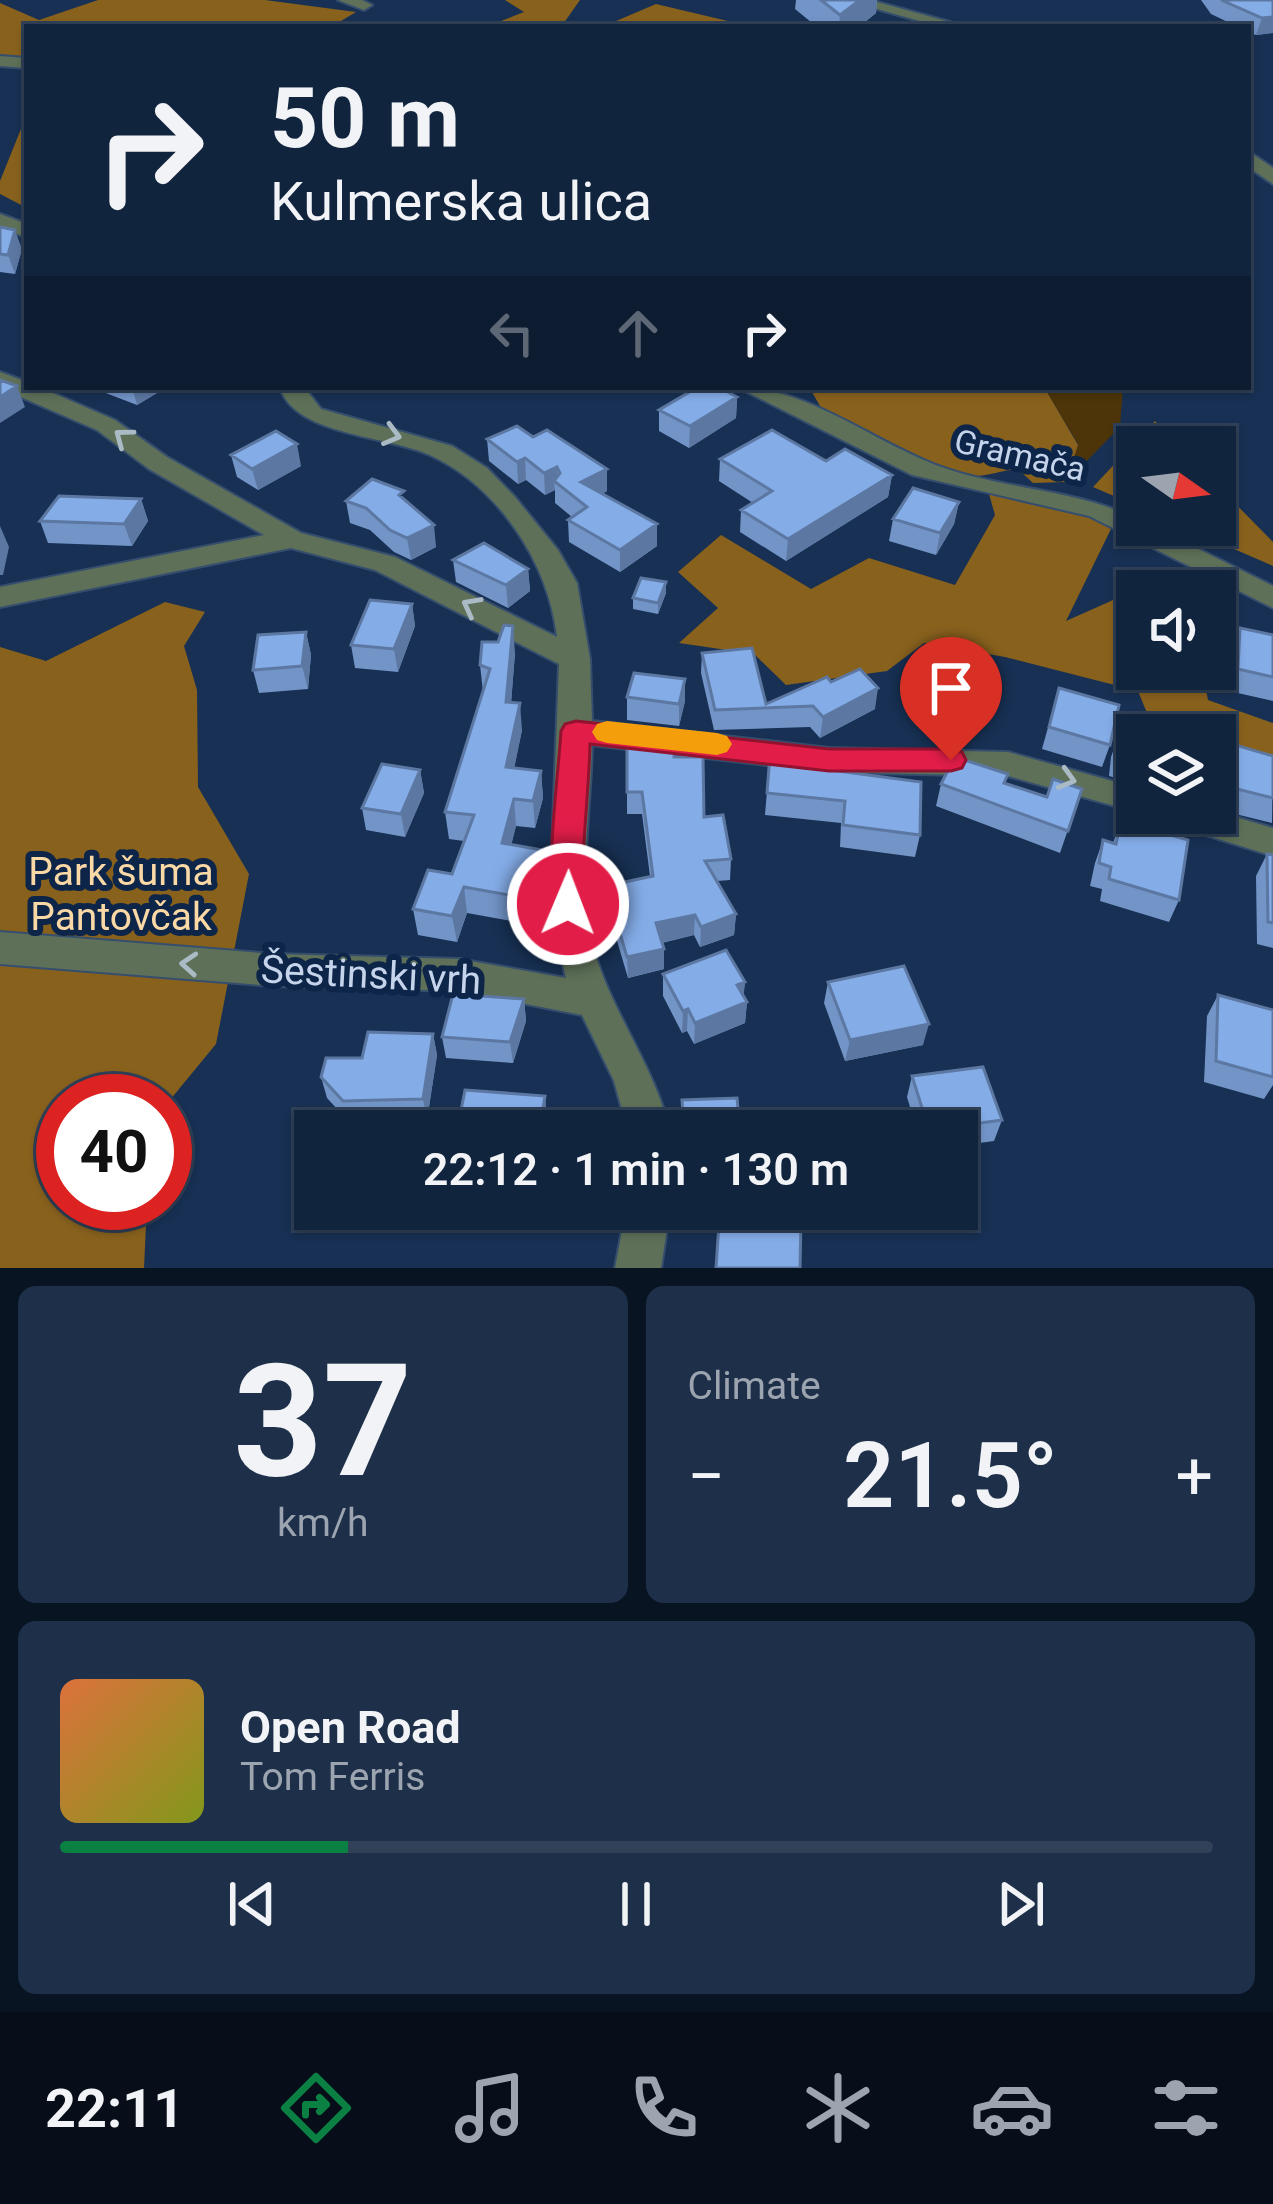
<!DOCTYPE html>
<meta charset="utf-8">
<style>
:root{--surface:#11243e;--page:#1e3049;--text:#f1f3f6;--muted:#9ca4b0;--line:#304158;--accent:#0b8043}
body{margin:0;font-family:Roboto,sans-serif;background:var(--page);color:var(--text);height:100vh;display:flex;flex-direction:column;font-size:45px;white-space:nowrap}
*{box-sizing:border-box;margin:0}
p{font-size:39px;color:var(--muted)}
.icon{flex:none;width:66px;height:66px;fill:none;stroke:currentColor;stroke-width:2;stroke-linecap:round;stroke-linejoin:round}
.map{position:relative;height:1268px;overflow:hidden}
.details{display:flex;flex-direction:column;gap:18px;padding:18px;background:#091422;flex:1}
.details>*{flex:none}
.banner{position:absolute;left:24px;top:24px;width:1227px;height:366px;border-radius:0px;box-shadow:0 3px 9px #0004,0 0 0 3px var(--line);background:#11243e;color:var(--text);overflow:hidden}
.needle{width:78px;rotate:104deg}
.tools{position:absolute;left:1116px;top:426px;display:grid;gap:24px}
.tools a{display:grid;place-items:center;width:120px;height:120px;border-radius:0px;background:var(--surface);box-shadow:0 3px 9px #0004,0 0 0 3px var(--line);font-size:60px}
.speed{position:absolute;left:36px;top:1074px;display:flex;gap:24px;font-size:60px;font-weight:700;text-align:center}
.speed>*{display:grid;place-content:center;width:156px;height:156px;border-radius:50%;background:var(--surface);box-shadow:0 3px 9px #0004,0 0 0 3px var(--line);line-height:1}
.speed .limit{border:18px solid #d22;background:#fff;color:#111}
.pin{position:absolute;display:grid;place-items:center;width:102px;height:102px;color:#fff;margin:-123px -51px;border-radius:50% 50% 50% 0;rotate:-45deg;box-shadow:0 0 12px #0007}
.pin .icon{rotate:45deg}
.me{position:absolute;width:132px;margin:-66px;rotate:1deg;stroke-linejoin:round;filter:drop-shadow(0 0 9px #0008)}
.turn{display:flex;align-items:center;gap:42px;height:252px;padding:0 48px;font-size:54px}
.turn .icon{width:156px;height:156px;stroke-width:2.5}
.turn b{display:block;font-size:84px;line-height:102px}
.lanes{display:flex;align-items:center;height:114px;padding:0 48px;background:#0003;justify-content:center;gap:60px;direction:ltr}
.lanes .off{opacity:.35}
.big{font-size:90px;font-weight:600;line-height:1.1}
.details .card{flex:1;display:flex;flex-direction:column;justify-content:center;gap:18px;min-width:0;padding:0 42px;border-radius:18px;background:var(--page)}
.details .dial{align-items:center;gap:0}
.dial b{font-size:156px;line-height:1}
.song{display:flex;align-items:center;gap:36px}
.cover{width:144px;height:144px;border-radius:18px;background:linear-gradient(135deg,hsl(20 70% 55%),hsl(70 70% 35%))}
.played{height:12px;border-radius:6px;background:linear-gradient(90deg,var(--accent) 25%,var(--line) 25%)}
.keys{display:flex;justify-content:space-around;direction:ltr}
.heat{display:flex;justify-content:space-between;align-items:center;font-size:66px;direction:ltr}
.details .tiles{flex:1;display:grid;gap:18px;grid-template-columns:1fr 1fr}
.card:last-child{grid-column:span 2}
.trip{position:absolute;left:294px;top:1110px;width:684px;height:120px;border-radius:0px;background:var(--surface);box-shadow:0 3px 9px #0004,0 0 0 3px var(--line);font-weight:600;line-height:120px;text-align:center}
.tabs{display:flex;height:192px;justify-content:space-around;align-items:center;background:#070e19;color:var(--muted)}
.tabs .icon{width:84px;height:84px}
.tabs .on{color:var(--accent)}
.tabs b{font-size:54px;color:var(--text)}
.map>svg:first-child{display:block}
.green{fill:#4d3509}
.forest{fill:#88611d}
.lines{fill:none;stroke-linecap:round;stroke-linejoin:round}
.minor-casing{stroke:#364e6e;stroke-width:4}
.minor{fill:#5e7058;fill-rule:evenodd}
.wall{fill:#7294c7}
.shaded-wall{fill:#5c78a2}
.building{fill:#84ace7;stroke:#5c78a2;stroke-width:3}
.oneway{stroke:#abbbc6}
.route{fill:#e11d48;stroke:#92132f;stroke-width:3}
.slow{fill:#f59e0b}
.labels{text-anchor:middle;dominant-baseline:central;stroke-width:12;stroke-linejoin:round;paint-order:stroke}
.street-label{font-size:33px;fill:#c5d4eb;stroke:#0d2548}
.near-park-label{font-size:39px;fill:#fbd9a6;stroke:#0d2548}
.near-street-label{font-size:39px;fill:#c5d4eb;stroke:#0d2548}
</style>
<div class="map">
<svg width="1273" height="1268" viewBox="0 0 1273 1268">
<rect width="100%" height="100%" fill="#173053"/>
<path class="green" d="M1044 387H1123L1120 427 1066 482 1078 444Z"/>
<path class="forest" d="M98 0H265L356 12 331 27H27V60L0 58V3L39 20Z
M505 0H580L561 27H486L524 12Z
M656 4 753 27H602Z
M27 114V208L0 194V181Z
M809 387H1044L1078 445 1066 482 1033 483 1018 469C995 471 984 479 961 475L827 418Z
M1155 421 1180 447H1137V506L1093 487Z
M1215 483 1273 542V566L1179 525H1215Z
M989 494 1087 514 1111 529 1066 621 1149 584 1148 591H1137L1133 654 1137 669H1182L1203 675 1208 700 1273 723V770L1215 753V735H1144L1151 723 1138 691 1005 657 924 643 887 671 786 685 754 654 679 643 718 608 678 572 721 535 811 589 869 558 955 585 995 515Z
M165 602 205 612 184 646 197 690 198 787 249 874 216 1044 165 1106V1101H63V1203H147L144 1268H0V647L46 661Z"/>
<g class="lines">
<g class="minor-casing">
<path id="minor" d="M338 0H362L372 5 364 10Z
M845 0H870L968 27H941Z
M0 56 27 58V68L0 66Z
M1248 151 1273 168V184L1248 167Z
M0 214 27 224V238L0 227Z
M0 372 27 382V387H39L115 420 167 457 301 533 395 557 557 637C549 565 500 488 432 456 388 435 294 436 280 387H304L321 409 452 446 487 468 515 497 558 550 577 583 590 659 592 721 829 748 1008 752 1137 788 1140 813 1008 776 829 772 592 745C591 814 575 892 597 960 616 1018 655 1069 670 1131H628L614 1081 582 1015 459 991 274 986 0 964V932L274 954 459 959 566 978 550 907 559 664 375 570 291 548 0 607V587L264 535 149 469 97 430 0 388Z
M737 387C802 387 865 435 924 460 991 490 1070 486 1137 519V525H1150L1273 586V608L1089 516 912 475Z
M1215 811 1273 828V856L1164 822 1159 813Z
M626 1209H670L661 1268H615Z"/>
</g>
<use href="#minor" class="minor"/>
</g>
<path class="wall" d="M796 0H877L876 13 859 27H817L795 9Z
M1201 0H1273V33L1256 35 1248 32V27H1238L1211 14Z
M0 227 22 249 15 274 0 272Z
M90 387H167L137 405Z
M737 397 736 418 689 448 659 431V410Z
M533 437 607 469V491L602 494 657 546 620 572 569 542 568 520 572 517 555 503V490L545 495 526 480 518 484 489 461 487 439Z
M231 455 301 466 258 490 237 477Z
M720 459 826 461 892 475 888 497 786 561 740 532 741 510 753 503 719 481Z
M141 499 148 521 132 546 48 543 40 521Z
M405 500 436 547 411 560 394 552 370 530 350 523 346 501Z
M959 502 954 524 936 555 889 541 893 519Z
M453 560 528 569 530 591 508 608 456 582Z
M666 582V593L658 614 633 609V598Z
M412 604 415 626 398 672 355 668 351 645Z
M1240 628 1273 635V701L1229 691 1230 650Z
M306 632 311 655 308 689 259 693 253 670Z
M932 651 977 680 972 703 960 701 957 713 921 706Z
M515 653 511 703 522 730 514 768 541 771 543 798 535 828 516 826 511 845 542 850 544 877 529 924 467 913 457 942 418 935 413 909 452 874 464 841 449 839 445 812 483 692 480 665Z
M702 653 766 704 831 682 875 709 820 738 810 727 714 730 701 673Z
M685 679V701L679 726 627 720V697Z
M1059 688 1110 745 1102 767 1042 749Z
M1118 737 1137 743V784L1109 776 1111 757Z
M1225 742 1273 756 1272 823 1215 809V764Z
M627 747 674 757 704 817 731 859 730 880 717 881 736 914 734 935 700 947 694 935 662 943 664 949V969L628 978 607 907 606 886 650 876 642 814H627Z
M770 755 837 771 920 835 915 857 840 847 841 823 765 815Z
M420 770 424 793 405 837 366 830 362 808Z
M1005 783 1047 797 1082 789 1060 853 936 806 941 784Z
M1121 821 1179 900 1169 922 1100 901 1102 889 1090 886 1095 863 1103 840 1113 843Z
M1267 854 1273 855V948L1257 944 1256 876Z
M663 974 745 982 743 996 747 1002 745 1023 694 1044 687 1031 682 1033 663 996Z
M828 982 923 1045 845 1061 824 1003Z
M1218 995 1273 1010V1085L1264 1099 1204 1082 1207 1016Z
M524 999 526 1021 513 1063 446 1058 442 1037Z
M433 1034 437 1055 427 1120 349 1122 327 1098 321 1077Z
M912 1076 1002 1120 994 1141 957 1146V1131H917L907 1097Z"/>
<path class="shaded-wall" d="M860 0H877L876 13 859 27H839L840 15Z
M1273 17V33L1256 35 1262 18Z
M15 230 22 249 15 274 8 255Z
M17 386 25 407 0 423V397Z
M132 387H167L137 405Z
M737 397 736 418 689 448 690 426Z
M297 444 301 466 258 490 252 469Z
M525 458 526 480 518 484 517 462Z
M557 467 558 484 554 481 555 490 545 495 544 473Z
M607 469V491L582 504 581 482Z
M892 475 888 497 786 561 788 539Z
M141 499 148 521 132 546 124 524Z
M959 502 954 524 936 555 940 533Z
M657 524V546L620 572V550Z
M434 525 436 547 411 560 407 538Z
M0 526 9 547 3 575H0Z
M528 569 530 591 508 608 506 585Z
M666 582V593L658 614V603Z
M412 604 415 626 398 672 394 649Z
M513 626 515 653 509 729 506 702Z
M306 632 311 655 308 689 302 666Z
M685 679V701L679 726V704Z
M878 688 875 709 820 738 823 717Z
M520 703 522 730 509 794 506 767Z
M420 770 424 793 405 837 401 814Z
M541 771 543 798 535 828 533 801Z
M514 799 516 826 505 870 502 843Z
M542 850 544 877 529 924 526 898Z
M464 887 467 913 457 942 452 916Z
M736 914 734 935 700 947 701 927Z
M695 915 694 935 656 944V923Z
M664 949V969L628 978 627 957Z
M745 982 743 1003 747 1002 745 1023 694 1044 695 1023 737 985Z
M524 999 526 1021 513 1063 510 1042Z
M688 1009 687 1031 682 1033 683 1011Z
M929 1024 923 1045 845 1061 850 1040Z
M433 1034 437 1055 427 1120 423 1099Z
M545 1096 547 1117 545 1131H539Z"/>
<path class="building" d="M821 0H860L840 15Z
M1221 0H1273V17L1262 18Z
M0 227 15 230 8 255 0 254Z
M0 380 17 386 0 397Z
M698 387H718L737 397 690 426 659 410Z
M517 426 533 437 547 430 607 469 581 482 657 524 620 550 568 520 587 507 554 481 560 473 557 467 544 473 525 458 517 462 487 439Z
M772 430 826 461 845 449 892 475 788 539 741 510 772 491 720 459Z
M276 431 297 444 252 469 231 455Z
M372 479 404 491 399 495 434 525 407 538 390 530 366 508 346 501Z
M913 488 959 502 940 533 893 519Z
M59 496 141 499 124 524 40 521Z
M484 543 528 569 506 585 453 560Z
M641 578 666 582 658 603 633 598Z
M1174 582 1211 591H1172Z
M370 600 412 604 394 649 351 645Z
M504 625 513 626 506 702 520 703 506 767 541 771 533 801 514 799 502 843 542 850 526 898 464 887 452 916 413 909 428 870 452 874 474 815 445 812 490 669 480 665 482 642H498Z
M1240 628 1273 635V677L1238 669Z
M306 632 302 666 253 670 258 635Z
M943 644 982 651 977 680 964 678 962 691 926 684 932 651 941 653Z
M752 648 766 704 827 677 831 682 860 669 878 688 823 717 813 706 715 710 702 653Z
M634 673 685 679 679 704 627 697Z
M1059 688 1119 705 1110 745 1049 727Z
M1118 737 1137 743V762L1116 756Z
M1225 742 1273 756V798L1217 784Z
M627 747H674V757H703L704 817 723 815 731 859 705 861 736 914 701 927 695 915 656 923 664 949 627 957 606 886 653 876 642 792H627Z
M770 755 837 762V771L921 782 920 835 843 825 845 801 767 793Z
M955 757 1008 774 1004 783 1047 797 1053 779 1082 789 1068 831 941 784Z
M382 764 420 770 401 814 362 808Z
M1121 821 1188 840 1179 900 1109 879 1111 867 1099 863 1103 840 1116 844Z
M1267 854 1273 855V923L1268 922Z
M726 950 745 982 737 985 747 1002 695 1023 688 1009 683 1011 663 974Z
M904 966 929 1024 850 1040 828 982Z
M453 994 524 999 510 1042 442 1037Z
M1218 995 1273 1010V1077L1216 1061Z
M368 1032 433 1034 423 1099 343 1101 321 1077 326 1058H362Z
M983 1067 1002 1120 929 1130 912 1076Z
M465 1090 545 1096 539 1131H457Z
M737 1098 740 1131H684L682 1100Z
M720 1209 801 1218 800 1268H716Z"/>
<defs><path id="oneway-chevron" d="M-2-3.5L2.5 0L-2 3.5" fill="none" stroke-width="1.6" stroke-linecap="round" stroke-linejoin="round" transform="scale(3)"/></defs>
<g class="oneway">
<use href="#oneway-chevron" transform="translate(392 435) rotate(15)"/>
<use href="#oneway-chevron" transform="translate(123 437) rotate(-143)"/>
<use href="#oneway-chevron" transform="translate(471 606) rotate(-152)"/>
<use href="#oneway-chevron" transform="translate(1067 779) rotate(16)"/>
<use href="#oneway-chevron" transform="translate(189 964) rotate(-176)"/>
</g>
<path class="route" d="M576 721 829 749H951L962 752 966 760 962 768 951 771H829L590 744C589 782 585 820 583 858 581 877 589 897 580 914L568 918 556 914C543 888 559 769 561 731L565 724Z"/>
<path class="slow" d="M607 721 717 733 727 736 732 744 727 752 717 755 607 743 597 740 592 732 597 724Z"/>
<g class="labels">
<g class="street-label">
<text transform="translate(1020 455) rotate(13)">Gramača</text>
</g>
<g class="near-park-label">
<text x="121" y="872">Park šuma<tspan x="121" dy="45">Pantovčak</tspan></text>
</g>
<g class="near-street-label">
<text transform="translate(371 975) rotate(3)">Šestinski vrh</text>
</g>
</g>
</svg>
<div class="tools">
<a><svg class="needle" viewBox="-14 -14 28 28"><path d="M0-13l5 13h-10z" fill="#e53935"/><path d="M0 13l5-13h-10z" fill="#9ca4b0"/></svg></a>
<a><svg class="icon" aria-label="sound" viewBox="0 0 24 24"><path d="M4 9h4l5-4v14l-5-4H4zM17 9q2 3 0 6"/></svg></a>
<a><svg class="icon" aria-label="layers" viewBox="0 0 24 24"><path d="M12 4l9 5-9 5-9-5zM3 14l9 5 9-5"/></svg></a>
</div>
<div class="speed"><div class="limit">40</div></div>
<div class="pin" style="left:951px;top:760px;background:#d93025"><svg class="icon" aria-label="arrive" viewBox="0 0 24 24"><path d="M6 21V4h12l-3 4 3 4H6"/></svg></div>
<svg class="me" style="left:568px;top:904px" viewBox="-20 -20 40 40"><circle r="17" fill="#e11d48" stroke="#fff" stroke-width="3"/><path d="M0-11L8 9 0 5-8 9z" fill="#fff"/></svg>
<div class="trip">22:12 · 1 min · 130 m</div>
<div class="banner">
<div class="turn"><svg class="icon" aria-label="right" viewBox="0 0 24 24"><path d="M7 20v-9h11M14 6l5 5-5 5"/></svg><div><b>50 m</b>Kulmerska ulica</div></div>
<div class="lanes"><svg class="icon off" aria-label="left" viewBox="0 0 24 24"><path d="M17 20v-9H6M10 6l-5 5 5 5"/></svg><svg class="icon off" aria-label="ahead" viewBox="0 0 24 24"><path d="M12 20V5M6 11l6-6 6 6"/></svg><svg class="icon" aria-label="right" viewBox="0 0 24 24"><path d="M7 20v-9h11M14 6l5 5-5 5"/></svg></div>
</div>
</div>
<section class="details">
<div class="tiles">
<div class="card dial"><b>37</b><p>km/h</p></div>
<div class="card"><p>Climate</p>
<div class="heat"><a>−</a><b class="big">21.5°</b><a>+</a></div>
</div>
<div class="card">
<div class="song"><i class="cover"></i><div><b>Open Road</b><p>Tom Ferris</p></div></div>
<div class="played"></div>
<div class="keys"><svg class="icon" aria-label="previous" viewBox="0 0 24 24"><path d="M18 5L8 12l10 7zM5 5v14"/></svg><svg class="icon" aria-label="pause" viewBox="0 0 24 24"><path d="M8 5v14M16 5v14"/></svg><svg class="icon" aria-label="next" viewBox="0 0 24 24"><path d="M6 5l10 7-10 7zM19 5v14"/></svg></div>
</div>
</div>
</section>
<nav class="tabs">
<b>22:11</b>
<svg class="icon on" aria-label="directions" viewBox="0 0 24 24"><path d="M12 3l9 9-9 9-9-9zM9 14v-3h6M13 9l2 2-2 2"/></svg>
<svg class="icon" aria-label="music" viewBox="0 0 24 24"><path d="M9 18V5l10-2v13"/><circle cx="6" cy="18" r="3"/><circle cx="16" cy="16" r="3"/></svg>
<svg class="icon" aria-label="phone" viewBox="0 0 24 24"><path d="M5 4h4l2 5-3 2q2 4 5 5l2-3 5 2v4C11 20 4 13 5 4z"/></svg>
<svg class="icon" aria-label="climate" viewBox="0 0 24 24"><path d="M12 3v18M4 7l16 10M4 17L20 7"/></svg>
<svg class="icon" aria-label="car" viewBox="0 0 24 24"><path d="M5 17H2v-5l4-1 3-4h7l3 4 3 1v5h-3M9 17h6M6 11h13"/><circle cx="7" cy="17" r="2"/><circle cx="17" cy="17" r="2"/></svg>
<svg class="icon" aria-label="filters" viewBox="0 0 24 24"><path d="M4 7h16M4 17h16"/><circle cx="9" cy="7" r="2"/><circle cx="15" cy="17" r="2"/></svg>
</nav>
